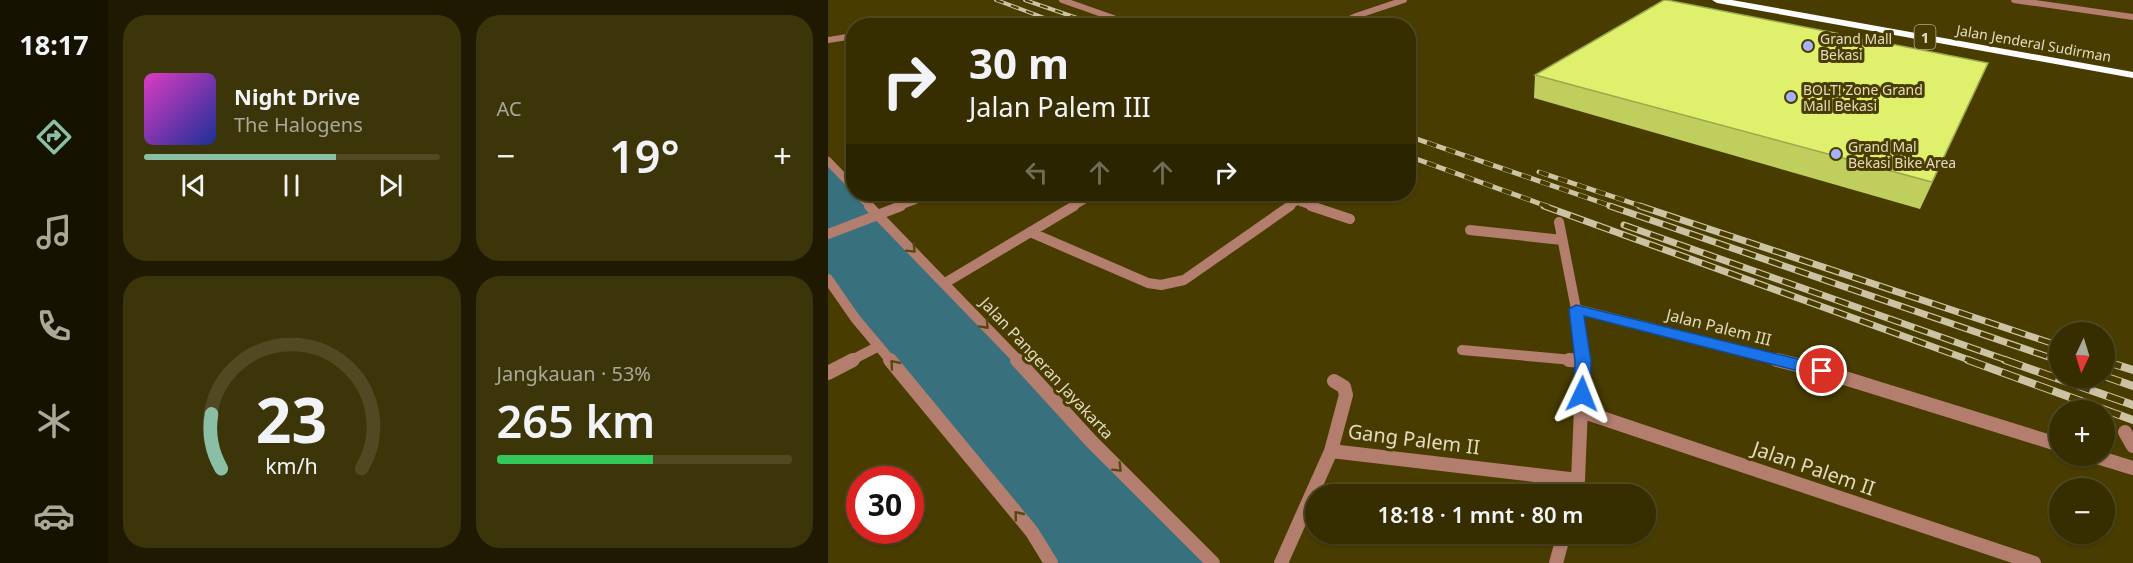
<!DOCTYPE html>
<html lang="id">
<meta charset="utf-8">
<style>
:root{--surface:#362d00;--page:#3d350a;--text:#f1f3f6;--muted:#aaa899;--line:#504922;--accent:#8abfa5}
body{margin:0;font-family:"Noto Sans",sans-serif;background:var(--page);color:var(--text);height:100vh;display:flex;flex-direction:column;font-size:22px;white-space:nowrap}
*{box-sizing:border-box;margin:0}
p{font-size:20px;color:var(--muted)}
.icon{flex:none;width:33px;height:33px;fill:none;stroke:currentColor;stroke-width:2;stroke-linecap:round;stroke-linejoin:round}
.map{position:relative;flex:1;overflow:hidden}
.side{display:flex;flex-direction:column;gap:15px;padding:15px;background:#1e1900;width:720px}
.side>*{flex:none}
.hud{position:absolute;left:18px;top:18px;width:570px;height:183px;border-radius:24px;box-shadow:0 2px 4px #0004,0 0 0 2px var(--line);background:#362d00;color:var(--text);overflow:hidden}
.needle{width:39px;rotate:184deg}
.controls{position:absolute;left:1221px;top:322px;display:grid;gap:12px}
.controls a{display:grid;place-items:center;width:66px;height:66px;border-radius:50%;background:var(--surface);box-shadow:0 2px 4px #0004,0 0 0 2px var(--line);font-size:30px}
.speed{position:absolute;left:18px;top:466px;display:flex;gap:12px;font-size:30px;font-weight:700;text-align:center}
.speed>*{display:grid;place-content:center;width:78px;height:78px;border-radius:50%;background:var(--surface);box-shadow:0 2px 4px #0004,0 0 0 2px var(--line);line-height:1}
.speed .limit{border:9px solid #d22;background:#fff;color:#111}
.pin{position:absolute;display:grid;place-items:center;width:51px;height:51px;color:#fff;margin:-26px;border:3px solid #fff;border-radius:50%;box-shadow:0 2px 6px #0007}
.me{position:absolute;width:66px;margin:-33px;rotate:2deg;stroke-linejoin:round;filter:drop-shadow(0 0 4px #0008)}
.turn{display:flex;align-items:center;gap:21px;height:126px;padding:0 24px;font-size:27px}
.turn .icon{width:78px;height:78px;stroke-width:2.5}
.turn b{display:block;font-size:42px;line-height:51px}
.lanes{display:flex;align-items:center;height:57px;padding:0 24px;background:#0003;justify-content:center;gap:30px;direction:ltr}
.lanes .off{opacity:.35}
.big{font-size:45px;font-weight:600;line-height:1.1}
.side .card{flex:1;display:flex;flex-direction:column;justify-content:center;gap:9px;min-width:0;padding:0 21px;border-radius:24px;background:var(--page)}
.side .dial{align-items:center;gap:0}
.dial svg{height:156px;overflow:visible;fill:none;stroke:var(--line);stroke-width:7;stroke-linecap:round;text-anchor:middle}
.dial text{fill:var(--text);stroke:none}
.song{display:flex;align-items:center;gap:18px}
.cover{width:72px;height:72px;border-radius:9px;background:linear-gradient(135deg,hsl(310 70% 55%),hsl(230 70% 35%))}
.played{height:6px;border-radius:3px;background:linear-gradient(90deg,var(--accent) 65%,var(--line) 65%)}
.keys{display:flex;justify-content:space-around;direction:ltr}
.heat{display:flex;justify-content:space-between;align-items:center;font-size:33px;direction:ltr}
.charge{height:9px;border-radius:4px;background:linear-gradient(90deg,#34c759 53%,var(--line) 0)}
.side .tiles{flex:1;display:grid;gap:15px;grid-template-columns:repeat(2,1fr)}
.trip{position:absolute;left:477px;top:484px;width:351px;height:60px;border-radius:30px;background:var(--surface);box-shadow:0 2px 4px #0004,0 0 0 2px var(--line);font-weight:600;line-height:60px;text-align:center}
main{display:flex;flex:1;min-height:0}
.tabs{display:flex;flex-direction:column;width:108px;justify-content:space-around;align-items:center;background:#161200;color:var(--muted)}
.tabs .icon{width:42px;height:42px}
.tabs .active{color:var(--accent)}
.tabs b{font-size:27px;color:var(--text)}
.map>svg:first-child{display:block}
.water{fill:#38707e}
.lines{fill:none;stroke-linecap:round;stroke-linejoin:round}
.minor-far3{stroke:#b47e6f;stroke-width:6}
.minor-far2{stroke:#b47e6f;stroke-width:8}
.minor-far1{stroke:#b47e6f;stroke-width:10}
.minor{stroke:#b47e6f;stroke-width:14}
.highway{fill:#fcfcfc;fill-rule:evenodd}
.rail-far3-casing{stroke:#cbc3a3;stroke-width:4}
.rail-far2-casing{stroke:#cbc3a3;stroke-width:5}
.rail-far1-casing{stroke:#cbc3a3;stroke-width:7}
.rail-casing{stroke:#cbc3a3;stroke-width:8}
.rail-far3{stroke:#483c00;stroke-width:2;stroke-dasharray:8;stroke-linecap:butt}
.rail-far2{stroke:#483c00;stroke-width:4;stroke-dasharray:10;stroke-linecap:butt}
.rail-far1{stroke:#483c00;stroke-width:4.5;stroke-dasharray:14;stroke-linecap:butt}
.rail{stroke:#483c00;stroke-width:6;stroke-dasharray:18;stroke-linecap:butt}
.wall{fill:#bfce5d}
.shaded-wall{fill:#9ba84c}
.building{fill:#def06c;stroke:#9ba84c;stroke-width:1.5}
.oneway{stroke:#584611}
.route{fill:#1a73e8;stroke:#114b97;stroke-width:1.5}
.poi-dot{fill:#a5b1fc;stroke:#483c00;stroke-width:2}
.labels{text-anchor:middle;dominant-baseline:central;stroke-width:6;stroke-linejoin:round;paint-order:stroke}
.far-poi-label{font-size:14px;fill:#e2dbc0;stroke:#483c00;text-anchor:start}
.far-street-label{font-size:14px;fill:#e2dbc0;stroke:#483c00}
.shield{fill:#483c00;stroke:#b4ab86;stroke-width:1.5}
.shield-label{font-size:15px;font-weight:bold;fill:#e2dbc0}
.street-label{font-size:16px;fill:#e2dbc0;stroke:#483c00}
.near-street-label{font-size:20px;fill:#e2dbc0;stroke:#483c00}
</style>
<main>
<nav class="tabs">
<b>18:17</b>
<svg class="icon active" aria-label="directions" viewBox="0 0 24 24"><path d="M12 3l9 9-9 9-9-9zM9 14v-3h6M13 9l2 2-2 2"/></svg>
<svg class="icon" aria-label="music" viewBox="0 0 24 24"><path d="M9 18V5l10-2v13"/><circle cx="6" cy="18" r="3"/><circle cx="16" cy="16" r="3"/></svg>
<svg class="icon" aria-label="phone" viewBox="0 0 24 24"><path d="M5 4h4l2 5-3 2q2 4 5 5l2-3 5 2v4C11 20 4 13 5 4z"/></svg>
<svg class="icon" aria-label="climate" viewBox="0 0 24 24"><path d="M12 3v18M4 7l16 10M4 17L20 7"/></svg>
<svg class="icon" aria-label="car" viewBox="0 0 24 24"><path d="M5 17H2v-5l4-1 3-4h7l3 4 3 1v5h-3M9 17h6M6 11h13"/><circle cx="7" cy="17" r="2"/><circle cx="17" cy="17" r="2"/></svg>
</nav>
<section class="side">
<div class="tiles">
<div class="card">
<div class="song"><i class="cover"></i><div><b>Night Drive</b><p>The Halogens</p></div></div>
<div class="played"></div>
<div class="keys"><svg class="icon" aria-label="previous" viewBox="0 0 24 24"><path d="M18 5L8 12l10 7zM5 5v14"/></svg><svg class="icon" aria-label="pause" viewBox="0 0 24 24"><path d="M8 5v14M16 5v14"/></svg><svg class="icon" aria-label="next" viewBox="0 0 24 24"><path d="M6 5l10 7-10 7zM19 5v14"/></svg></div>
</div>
<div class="card"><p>AC</p>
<div class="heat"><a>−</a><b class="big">19°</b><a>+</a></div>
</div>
<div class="card dial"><svg viewBox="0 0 100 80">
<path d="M14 69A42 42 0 1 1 86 69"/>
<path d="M14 69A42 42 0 0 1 9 41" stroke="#8abfa5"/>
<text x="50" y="56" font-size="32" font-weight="700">23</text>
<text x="50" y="72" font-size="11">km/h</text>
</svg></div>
<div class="card"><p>Jangkauan · 53%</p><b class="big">265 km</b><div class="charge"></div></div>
</div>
</section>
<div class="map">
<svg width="1305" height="563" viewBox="0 0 1305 563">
<rect width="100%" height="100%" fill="#483c00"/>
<path class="water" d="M0 161 25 188 26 194H30L385 563H223L0 279Z"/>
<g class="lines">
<path class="minor-far3" d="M234 0 308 26
M1186 0 1305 17
M508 26 528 16 576 0
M0 40 26 36"/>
<path class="minor-far2" d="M0 161 26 188
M30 194 43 207
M449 194 487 207
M69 207 103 194
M244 207 266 194
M460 207 470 200"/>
<path class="minor-far1" d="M41 206 191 361
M483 206 522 219
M731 222 748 309 755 361
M642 230 734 240
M202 232 320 283 333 285 356 280 462 206
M0 234 73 206
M0 279 27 318 63 361
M117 283 246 206
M748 309 955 361
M634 350 755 361
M22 361 51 346"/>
<path class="minor" d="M62 360 204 532 223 563
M189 360 263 441 385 563
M741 360 755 361
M949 360 994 371 1232 445
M0 373 25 360
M753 411 1206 563
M1297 432 1305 446
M503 451 750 480
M1266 456 1305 468
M746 495 750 480 755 360
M453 563 503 451 518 395 516 387 506 381
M728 563 736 534"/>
<path class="highway" d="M884 0H904L1305 72V78L889 3Z"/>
<g class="rail-far3-casing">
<path id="rail-far3" d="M168 0 238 26
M197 0 272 26"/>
</g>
<g class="rail-far2-casing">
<path id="rail-far2" d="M580 136 786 207
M580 156 721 207
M711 172 816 207"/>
</g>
<g class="rail-far1-casing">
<path id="rail-far1" d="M716 206 1144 361
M782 206 1232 361
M812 206 1232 346
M796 225 1181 361"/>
</g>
<g class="rail-casing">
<path id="rail" d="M1140 360 1305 420
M1177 360 1305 405
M1228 360 1232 361
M1276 361 1305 370
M1276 376 1305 386"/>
</g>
<use href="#rail-far3" class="rail-far3"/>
<use href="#rail-far2" class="rail-far2"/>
<use href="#rail-far1" class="rail-far1"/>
<use href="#rail" class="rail"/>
</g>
<path class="wall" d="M707 75 1150 85 1092 209 706 98Z"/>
<path class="shaded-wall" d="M1160 63 1150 85 1092 209 1104 182Z"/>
<path class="building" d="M836 0H839L1160 63 1104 182 707 75Z"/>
<defs><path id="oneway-chevron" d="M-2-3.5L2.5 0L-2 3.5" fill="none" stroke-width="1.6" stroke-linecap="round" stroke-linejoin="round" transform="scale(1.5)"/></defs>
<g class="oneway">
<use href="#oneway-chevron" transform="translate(84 249) rotate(45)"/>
<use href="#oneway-chevron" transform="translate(157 325) rotate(47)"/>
<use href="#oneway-chevron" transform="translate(66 364) rotate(-130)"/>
<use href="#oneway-chevron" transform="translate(290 468) rotate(45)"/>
<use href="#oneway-chevron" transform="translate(190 515) rotate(-129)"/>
</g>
<path class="route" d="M748 305 994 365 1000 367 1002 371 1000 375 994 377 756 316 763 361 762 394 760 399H748L746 394 747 361 741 309Z"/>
<g class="poi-dot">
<circle cx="980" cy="46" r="6"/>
<circle cx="963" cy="97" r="6"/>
<circle cx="1008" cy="154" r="6"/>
</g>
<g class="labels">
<g class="far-poi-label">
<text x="992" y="38">Grand Mall<tspan x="992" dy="16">Bekasi</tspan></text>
<text x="975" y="89">BOLT! Zone Grand<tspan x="975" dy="16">Mall Bekasi</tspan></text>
<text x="1020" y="146">Grand Mal<tspan x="1020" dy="16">Bekasi Bike Area</tspan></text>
</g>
<g class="far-street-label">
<text transform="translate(1206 43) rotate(10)">Jalan Jenderal Sudirman</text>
</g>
<rect class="shield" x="1086.5" y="25" width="21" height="24" rx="4.5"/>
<g class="shield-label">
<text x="1097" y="37">1</text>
</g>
<g class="street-label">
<text transform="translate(891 327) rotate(14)">Jalan Palem III</text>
<text transform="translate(219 368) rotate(47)">Jalan Pangeran Jayakarta</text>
</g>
<g class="near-street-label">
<text transform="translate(586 439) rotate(7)">Gang Palem II</text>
<text transform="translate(986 468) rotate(19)">Jalan Palem II</text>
</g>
</g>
</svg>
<div class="controls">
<a><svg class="needle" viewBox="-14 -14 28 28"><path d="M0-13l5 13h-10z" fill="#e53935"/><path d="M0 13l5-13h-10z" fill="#aaa899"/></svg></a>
<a>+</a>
<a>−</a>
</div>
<div class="speed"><div class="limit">30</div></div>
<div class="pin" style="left:994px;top:371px;background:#d93025"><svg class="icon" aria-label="arrive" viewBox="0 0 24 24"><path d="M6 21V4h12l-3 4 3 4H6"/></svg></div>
<svg class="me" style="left:754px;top:394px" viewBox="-20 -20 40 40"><path d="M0-17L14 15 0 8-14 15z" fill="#1a73e8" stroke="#fff" stroke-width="4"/></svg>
<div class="trip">18:18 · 1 mnt · 80 m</div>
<div class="hud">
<div class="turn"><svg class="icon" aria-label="right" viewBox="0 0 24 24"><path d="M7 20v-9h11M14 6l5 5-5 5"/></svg><div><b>30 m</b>Jalan Palem III</div></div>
<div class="lanes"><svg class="icon off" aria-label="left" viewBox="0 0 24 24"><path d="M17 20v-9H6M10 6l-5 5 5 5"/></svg><svg class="icon off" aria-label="ahead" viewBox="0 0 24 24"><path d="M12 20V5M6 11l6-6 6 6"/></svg><svg class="icon off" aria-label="ahead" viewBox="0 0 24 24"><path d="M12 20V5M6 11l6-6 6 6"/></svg><svg class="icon" aria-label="right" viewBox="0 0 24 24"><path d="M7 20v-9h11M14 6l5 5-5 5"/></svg></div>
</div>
</div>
</main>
